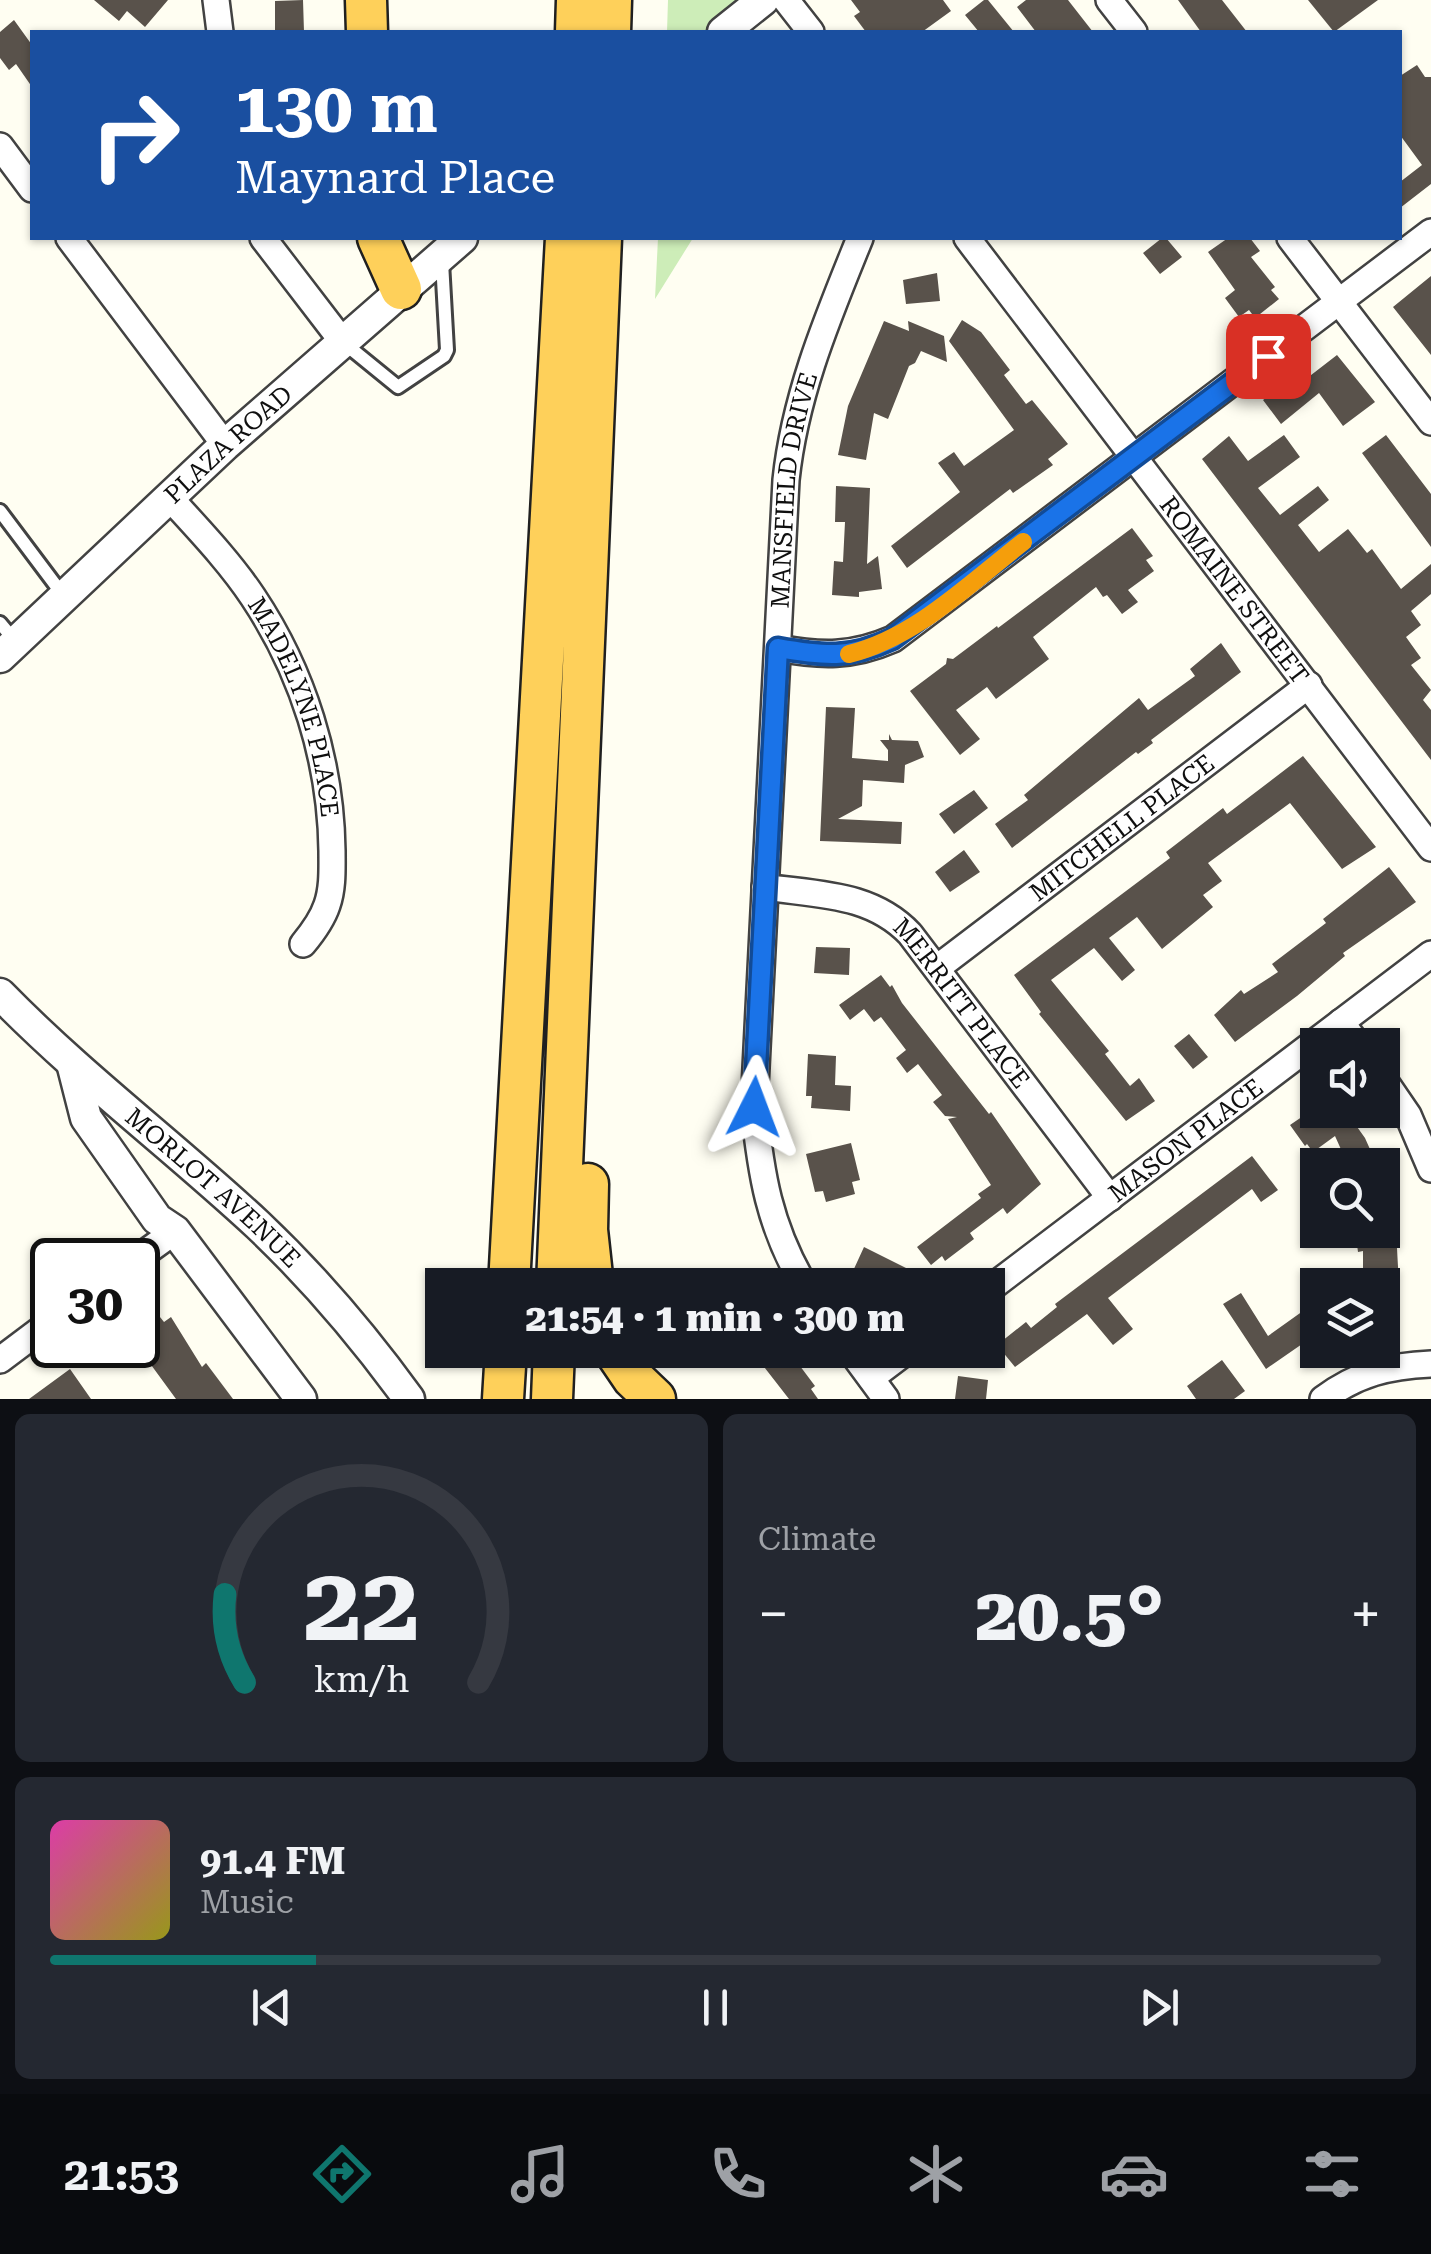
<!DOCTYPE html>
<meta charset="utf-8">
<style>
:root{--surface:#171b24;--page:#242831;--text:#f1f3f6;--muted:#9ea1a6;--line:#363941;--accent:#0f766e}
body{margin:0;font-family:"Roboto Serif",serif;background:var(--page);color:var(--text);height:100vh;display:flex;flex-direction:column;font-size:38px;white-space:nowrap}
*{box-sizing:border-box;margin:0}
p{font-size:32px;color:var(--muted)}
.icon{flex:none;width:55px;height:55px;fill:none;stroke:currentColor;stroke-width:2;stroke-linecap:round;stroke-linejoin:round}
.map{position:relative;height:1399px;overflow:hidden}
.panel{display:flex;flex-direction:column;gap:15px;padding:15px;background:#0d0f14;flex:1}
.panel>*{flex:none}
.hud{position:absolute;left:30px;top:30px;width:1372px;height:210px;border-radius:0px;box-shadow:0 2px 8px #0004;background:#1a4fa0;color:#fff;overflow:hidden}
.buttons{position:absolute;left:1300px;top:1028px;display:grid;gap:20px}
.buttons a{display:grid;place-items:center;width:100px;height:100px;border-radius:0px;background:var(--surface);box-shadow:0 2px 8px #0004;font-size:50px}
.speed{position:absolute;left:30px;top:1238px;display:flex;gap:20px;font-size:50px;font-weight:700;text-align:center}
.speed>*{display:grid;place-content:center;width:130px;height:130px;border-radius:50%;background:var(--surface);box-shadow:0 2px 8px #0004;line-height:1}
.speed .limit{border:5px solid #111;border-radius:15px;background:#fff;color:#111}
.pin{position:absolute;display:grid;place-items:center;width:85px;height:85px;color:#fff;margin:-42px;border-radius:20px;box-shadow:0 5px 15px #0006}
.me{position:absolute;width:110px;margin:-55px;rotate:3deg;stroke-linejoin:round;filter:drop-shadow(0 0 8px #0008)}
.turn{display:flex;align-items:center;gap:35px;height:210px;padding:0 40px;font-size:45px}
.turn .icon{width:130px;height:130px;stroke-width:2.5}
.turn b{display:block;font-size:70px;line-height:85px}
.big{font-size:75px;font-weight:800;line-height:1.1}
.panel .tile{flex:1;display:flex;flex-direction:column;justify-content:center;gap:15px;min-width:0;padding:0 35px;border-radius:15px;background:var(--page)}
.panel .dial{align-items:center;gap:0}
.dial svg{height:260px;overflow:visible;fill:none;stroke:var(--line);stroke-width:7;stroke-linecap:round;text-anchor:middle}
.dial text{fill:var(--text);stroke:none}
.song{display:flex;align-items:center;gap:30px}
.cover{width:120px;height:120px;border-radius:15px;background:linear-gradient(135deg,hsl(320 70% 55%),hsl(60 70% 35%))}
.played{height:10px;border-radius:5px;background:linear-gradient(90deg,var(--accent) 20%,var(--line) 20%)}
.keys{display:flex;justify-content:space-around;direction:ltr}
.heat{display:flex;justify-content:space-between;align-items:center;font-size:55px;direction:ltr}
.panel .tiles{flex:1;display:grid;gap:15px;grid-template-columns:1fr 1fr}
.tile:last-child{grid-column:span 2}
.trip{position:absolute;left:425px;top:1268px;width:580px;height:100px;border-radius:0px;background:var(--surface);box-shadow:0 2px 8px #0004;font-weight:800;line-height:100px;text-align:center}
.menu{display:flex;height:160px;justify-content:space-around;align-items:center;background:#090b0e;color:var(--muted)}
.menu .icon{width:70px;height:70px}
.menu .active{color:var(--accent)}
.menu b{font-size:45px;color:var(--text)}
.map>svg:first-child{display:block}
.green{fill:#cdedb8}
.building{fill:#59524b}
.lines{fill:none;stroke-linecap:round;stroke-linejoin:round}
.service-casing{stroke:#424242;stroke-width:18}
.minor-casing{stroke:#424242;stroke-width:30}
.tertiary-casing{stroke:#424242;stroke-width:35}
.trunk-casing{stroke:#202020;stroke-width:45}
.service{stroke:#fff;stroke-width:12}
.minor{stroke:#fff;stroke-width:25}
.tertiary{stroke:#fff;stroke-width:30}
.trunk{stroke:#fed05a;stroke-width:40}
.route-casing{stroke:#114b97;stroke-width:25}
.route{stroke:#1a73e8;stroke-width:18}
.slow{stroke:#f59e0b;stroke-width:18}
.labels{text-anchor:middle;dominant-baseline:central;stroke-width:10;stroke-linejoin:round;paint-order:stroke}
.street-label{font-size:25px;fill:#0f0f0f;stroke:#fff}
</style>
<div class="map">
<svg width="1431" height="1399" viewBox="0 0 1431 1399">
<rect width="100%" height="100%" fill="#fffef2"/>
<path class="green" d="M668 0H763L723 32H667Z
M658 238H693L655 299Z"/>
<path class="building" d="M94 0H168L145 27 127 11 119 21Z
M303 0 304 32H275V1Z
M851 0H943L951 11 922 32H866L854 16 860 12Z
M984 0H988L1014 32H979L965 15Z
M1026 0H1068L1093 32H1036L1017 7Z
M1178 0H1222L1247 32H1201Z
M1308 0H1378L1334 32Z
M14 20 32 45V87L16 64 9 70 0 58V32Z
M1417 65 1425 77H1431V184L1400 208V182L1422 165 1400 135V76Z
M1162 238H1166L1182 257 1160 274 1143 253Z
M1228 238H1250L1260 251 1251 257 1275 287 1271 290 1279 299 1255 318 1249 310 1239 317 1225 298 1235 290 1208 252Z
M937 273 940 301 906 304 903 280Z
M1431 276V355L1393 307Z
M962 320 981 332 1010 370 1004 375 1026 404 1032 400 1068 444 1048 459 1053 465 1013 493 1010 489 907 568 891 546 960 492 938 463 954 452 964 466 1014 430 949 341Z
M884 321 909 331 908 321 944 336 947 362 921 351 915 363 909 366 888 419 874 413 866 460 838 455 848 406Z
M1337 355 1375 402 1343 426 1319 393 1281 424 1263 400 1288 382 1293 389Z
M1284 435 1300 457 1258 488 1280 515 1318 486 1329 500 1298 525 1319 552 1348 529 1367 553 1372 549 1401 589 1431 564V594L1411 611 1421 625 1406 637 1421 658 1411 665 1431 690 1423 700 1431 710V760L1202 459 1229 436 1248 461Z
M1386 435 1431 494V547L1362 453Z
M836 486 870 488 867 564 878 556 882 589 859 592V597L832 595 834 561 843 562 845 522H835Z
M1132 528 1153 556 1146 560 1154 571 1128 590 1138 602 1122 614 1107 595 1103 597 1096 587 1033 637 1049 659 996 699 987 687 956 710 980 739 960 755 910 691 946 664 947 658 953 659 997 626 998 628Z
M1221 643 1241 672 1151 740 1153 743 1138 754 1136 752 1012 848 995 824 1028 800 1024 795 1139 698 1148 710 1195 676 1190 669Z
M826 707 855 708 852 758 888 761V750L880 740H889V734L892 740 918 741 924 757 905 765 904 783 863 780 862 806 838 819 902 822 901 844 820 841Z
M1303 756 1376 847 1342 869 1290 803 1208 863 1222 881 1203 895 1213 907 1162 949 1137 917 1109 938 1135 970 1122 981 1094 948 1051 980 1109 1051 1105 1054 1130 1086 1139 1078 1155 1101 1126 1121 1039 1014 1041 1012 1014 975 1170 858 1166 852 1223 808 1227 814Z
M974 790 988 808 954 834 939 814Z
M964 850 980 872 950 892 935 872Z
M1389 867 1416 902 1343 953 1345 956 1297 996 1235 1042 1214 1015 1241 990 1244 994 1278 972 1272 964 1326 923 1323 919Z
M816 947 850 948 849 975 814 973Z
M881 975 890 987 892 985 902 1003 989 1114 991 1112 1041 1184 1007 1214 1003 1208 970 1233 974 1239 945 1261 942 1256 931 1265 917 1247 981 1198 978 1194 991 1185 948 1119 957 1117 945 1116 933 1102 942 1095 918 1064 907 1073 896 1058 906 1050 881 1017 874 1022 864 1009 850 1020 839 1005Z
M1189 1034 1208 1057 1193 1069 1174 1046Z
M808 1054 836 1056 835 1085 851 1086 850 1111 811 1108 812 1096H806Z
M1312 1110H1345L1365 1138 1377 1165H1348L1335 1136 1313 1152 1307 1144 1305 1146 1290 1125Z
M851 1143 860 1180 852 1182 855 1194 826 1202 823 1191 815 1192 806 1154Z
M1252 1156 1278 1190 1261 1202 1252 1189 1108 1298 1133 1329 1113 1345 1087 1314 1015 1367 997 1345 1026 1322 1031 1328 1057 1307 1055 1304Z
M1355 1230H1396L1399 1285H1363V1251L1358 1252Z
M864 1247 940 1285H874L861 1279 862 1275 853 1271Z
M1241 1293 1268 1336 1317 1301 1318 1333 1266 1369 1223 1304Z
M138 1294 152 1315 156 1312 164 1322 171 1317 202 1367 206 1363 233 1399H176L138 1347Z
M751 1350H788L815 1386 811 1389 818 1399H789Z
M1222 1360 1245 1391 1234 1399H1196L1187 1386Z
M70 1369 91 1399H29Z
M958 1376 988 1380 986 1399H955Z"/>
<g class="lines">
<g class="service-casing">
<path id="service" d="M344 343 398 387 444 356 447 350 442 262
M0 511 63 595
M0 623 15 641"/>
</g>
<g class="minor-casing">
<g id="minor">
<path d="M216 0 220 32"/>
<path d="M786 0 811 32"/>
<path d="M1109 0 1134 32"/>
<path d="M0 146 32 189"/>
<path d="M69 238 225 445"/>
<path d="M263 238 342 341"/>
<path id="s1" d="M967 238 1431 848"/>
<path d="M1290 238 1431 422"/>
<path id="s2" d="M169 497C198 529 229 561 253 597 303 672 331 761 332 851 332 869 333 888 327 905 322 920 313 932 303 944"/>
<path d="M778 648C821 656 852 657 893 639L1431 232"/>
<path id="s3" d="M765 887C818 895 871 893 910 934L1110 1198"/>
<path id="s4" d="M937 968 1309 685"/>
<path d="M1341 1022 1358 1045"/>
<path d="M1382 1077 1408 1115 1431 1169"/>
<path d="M135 1260 175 1231"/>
<path id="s5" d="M804 1285C769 1225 761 1175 754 1107L786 480C795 394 828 317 860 238"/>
<path id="s6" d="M988 1290 1431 954"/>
<path d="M850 1350 886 1399"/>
<path d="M0 1360 52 1321"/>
<path d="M871 1378 908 1350"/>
<path d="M1323 1399C1358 1373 1389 1366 1431 1364"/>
</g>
</g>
<g class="tertiary-casing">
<g id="tertiary">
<path d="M723 32 763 0"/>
<path id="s7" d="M0 657 225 445 462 238"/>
<path id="s8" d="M0 994C81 1077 173 1146 258 1225 314 1278 364 1337 409 1399"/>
<path d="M73 1067 86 1118 157 1219 175 1231 301 1399"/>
</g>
</g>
<g class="trunk-casing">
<path id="trunk" d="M366 0 367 32
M576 32 577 0
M610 32 611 0
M378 238 401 289
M588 1184 587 1230 593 1285
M509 1285 566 238
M557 1285 601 238
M614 1350 633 1378 655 1399
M503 1399 506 1350
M552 1399 554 1350"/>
</g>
<use href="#service" class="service"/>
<use href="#minor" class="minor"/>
<use href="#tertiary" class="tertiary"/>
<use href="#trunk" class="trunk"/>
</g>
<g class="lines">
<g class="route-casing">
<path id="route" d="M754 1107 778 648C824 656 849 659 892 639L1268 356"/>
</g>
<use href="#route" class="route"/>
<path class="slow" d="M849 654C915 638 970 583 1023 542"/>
</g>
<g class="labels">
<g class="street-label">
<text stroke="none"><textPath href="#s7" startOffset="312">PLAZA ROAD</textPath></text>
<text stroke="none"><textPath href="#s5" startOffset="805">MANSFIELD DRIVE</textPath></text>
<text stroke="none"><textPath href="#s1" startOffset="442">ROMAINE STREET</textPath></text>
<text stroke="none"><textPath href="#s2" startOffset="250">MADELYNE PLACE</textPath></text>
<text stroke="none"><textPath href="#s4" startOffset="232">MITCHELL PLACE</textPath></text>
<text stroke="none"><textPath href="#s3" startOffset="242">MERRITT PLACE</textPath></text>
<text stroke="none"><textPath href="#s6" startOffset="248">MASON PLACE</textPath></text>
<text stroke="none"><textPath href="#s8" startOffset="288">MORLOT AVENUE</textPath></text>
</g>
</g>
</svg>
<div class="buttons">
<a><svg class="icon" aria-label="sound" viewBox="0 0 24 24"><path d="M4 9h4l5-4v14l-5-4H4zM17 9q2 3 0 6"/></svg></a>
<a><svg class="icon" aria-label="search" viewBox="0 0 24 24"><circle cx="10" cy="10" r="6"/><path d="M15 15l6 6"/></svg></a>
<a><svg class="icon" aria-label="layers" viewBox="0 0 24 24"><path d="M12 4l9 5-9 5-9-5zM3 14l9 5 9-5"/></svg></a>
</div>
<div class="speed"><div class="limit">30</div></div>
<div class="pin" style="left:1268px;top:356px;background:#d93025"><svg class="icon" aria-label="arrive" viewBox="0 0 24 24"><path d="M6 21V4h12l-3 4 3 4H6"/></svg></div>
<svg class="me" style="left:754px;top:1107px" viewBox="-20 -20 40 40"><path d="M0-17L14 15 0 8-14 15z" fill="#1a73e8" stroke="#fff" stroke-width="4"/></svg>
<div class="trip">21:54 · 1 min · 300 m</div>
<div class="hud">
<div class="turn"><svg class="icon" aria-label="right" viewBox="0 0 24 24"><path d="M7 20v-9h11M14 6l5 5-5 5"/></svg><div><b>130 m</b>Maynard Place</div></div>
</div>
</div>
<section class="panel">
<div class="tiles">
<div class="tile dial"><svg viewBox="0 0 100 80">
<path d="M14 69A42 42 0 1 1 86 69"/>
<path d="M14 69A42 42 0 0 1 8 42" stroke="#0f766e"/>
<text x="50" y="56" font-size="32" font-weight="700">22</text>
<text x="50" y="72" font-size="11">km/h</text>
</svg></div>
<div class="tile"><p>Climate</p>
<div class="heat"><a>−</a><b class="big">20.5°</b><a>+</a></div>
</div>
<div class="tile">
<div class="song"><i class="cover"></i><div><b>91.4 FM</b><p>Music</p></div></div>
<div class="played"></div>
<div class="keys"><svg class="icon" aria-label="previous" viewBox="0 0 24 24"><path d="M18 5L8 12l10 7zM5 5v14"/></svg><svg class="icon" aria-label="pause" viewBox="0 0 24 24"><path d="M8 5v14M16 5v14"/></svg><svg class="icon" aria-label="next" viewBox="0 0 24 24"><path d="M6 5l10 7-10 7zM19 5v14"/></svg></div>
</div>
</div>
</section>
<nav class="menu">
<b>21:53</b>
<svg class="icon active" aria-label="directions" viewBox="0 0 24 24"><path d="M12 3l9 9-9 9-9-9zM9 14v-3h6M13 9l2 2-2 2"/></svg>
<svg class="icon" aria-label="music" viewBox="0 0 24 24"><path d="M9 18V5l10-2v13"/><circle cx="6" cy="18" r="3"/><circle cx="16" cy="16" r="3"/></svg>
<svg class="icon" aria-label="phone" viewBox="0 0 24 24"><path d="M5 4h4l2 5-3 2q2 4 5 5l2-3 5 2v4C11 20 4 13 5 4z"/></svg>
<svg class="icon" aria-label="climate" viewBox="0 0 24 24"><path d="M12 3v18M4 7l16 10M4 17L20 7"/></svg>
<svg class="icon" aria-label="car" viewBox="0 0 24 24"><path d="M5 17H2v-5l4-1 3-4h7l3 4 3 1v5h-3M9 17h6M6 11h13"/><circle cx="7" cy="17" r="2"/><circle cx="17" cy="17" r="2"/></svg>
<svg class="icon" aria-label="filters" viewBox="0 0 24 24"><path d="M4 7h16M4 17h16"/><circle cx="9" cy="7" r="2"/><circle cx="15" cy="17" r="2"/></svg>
</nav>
